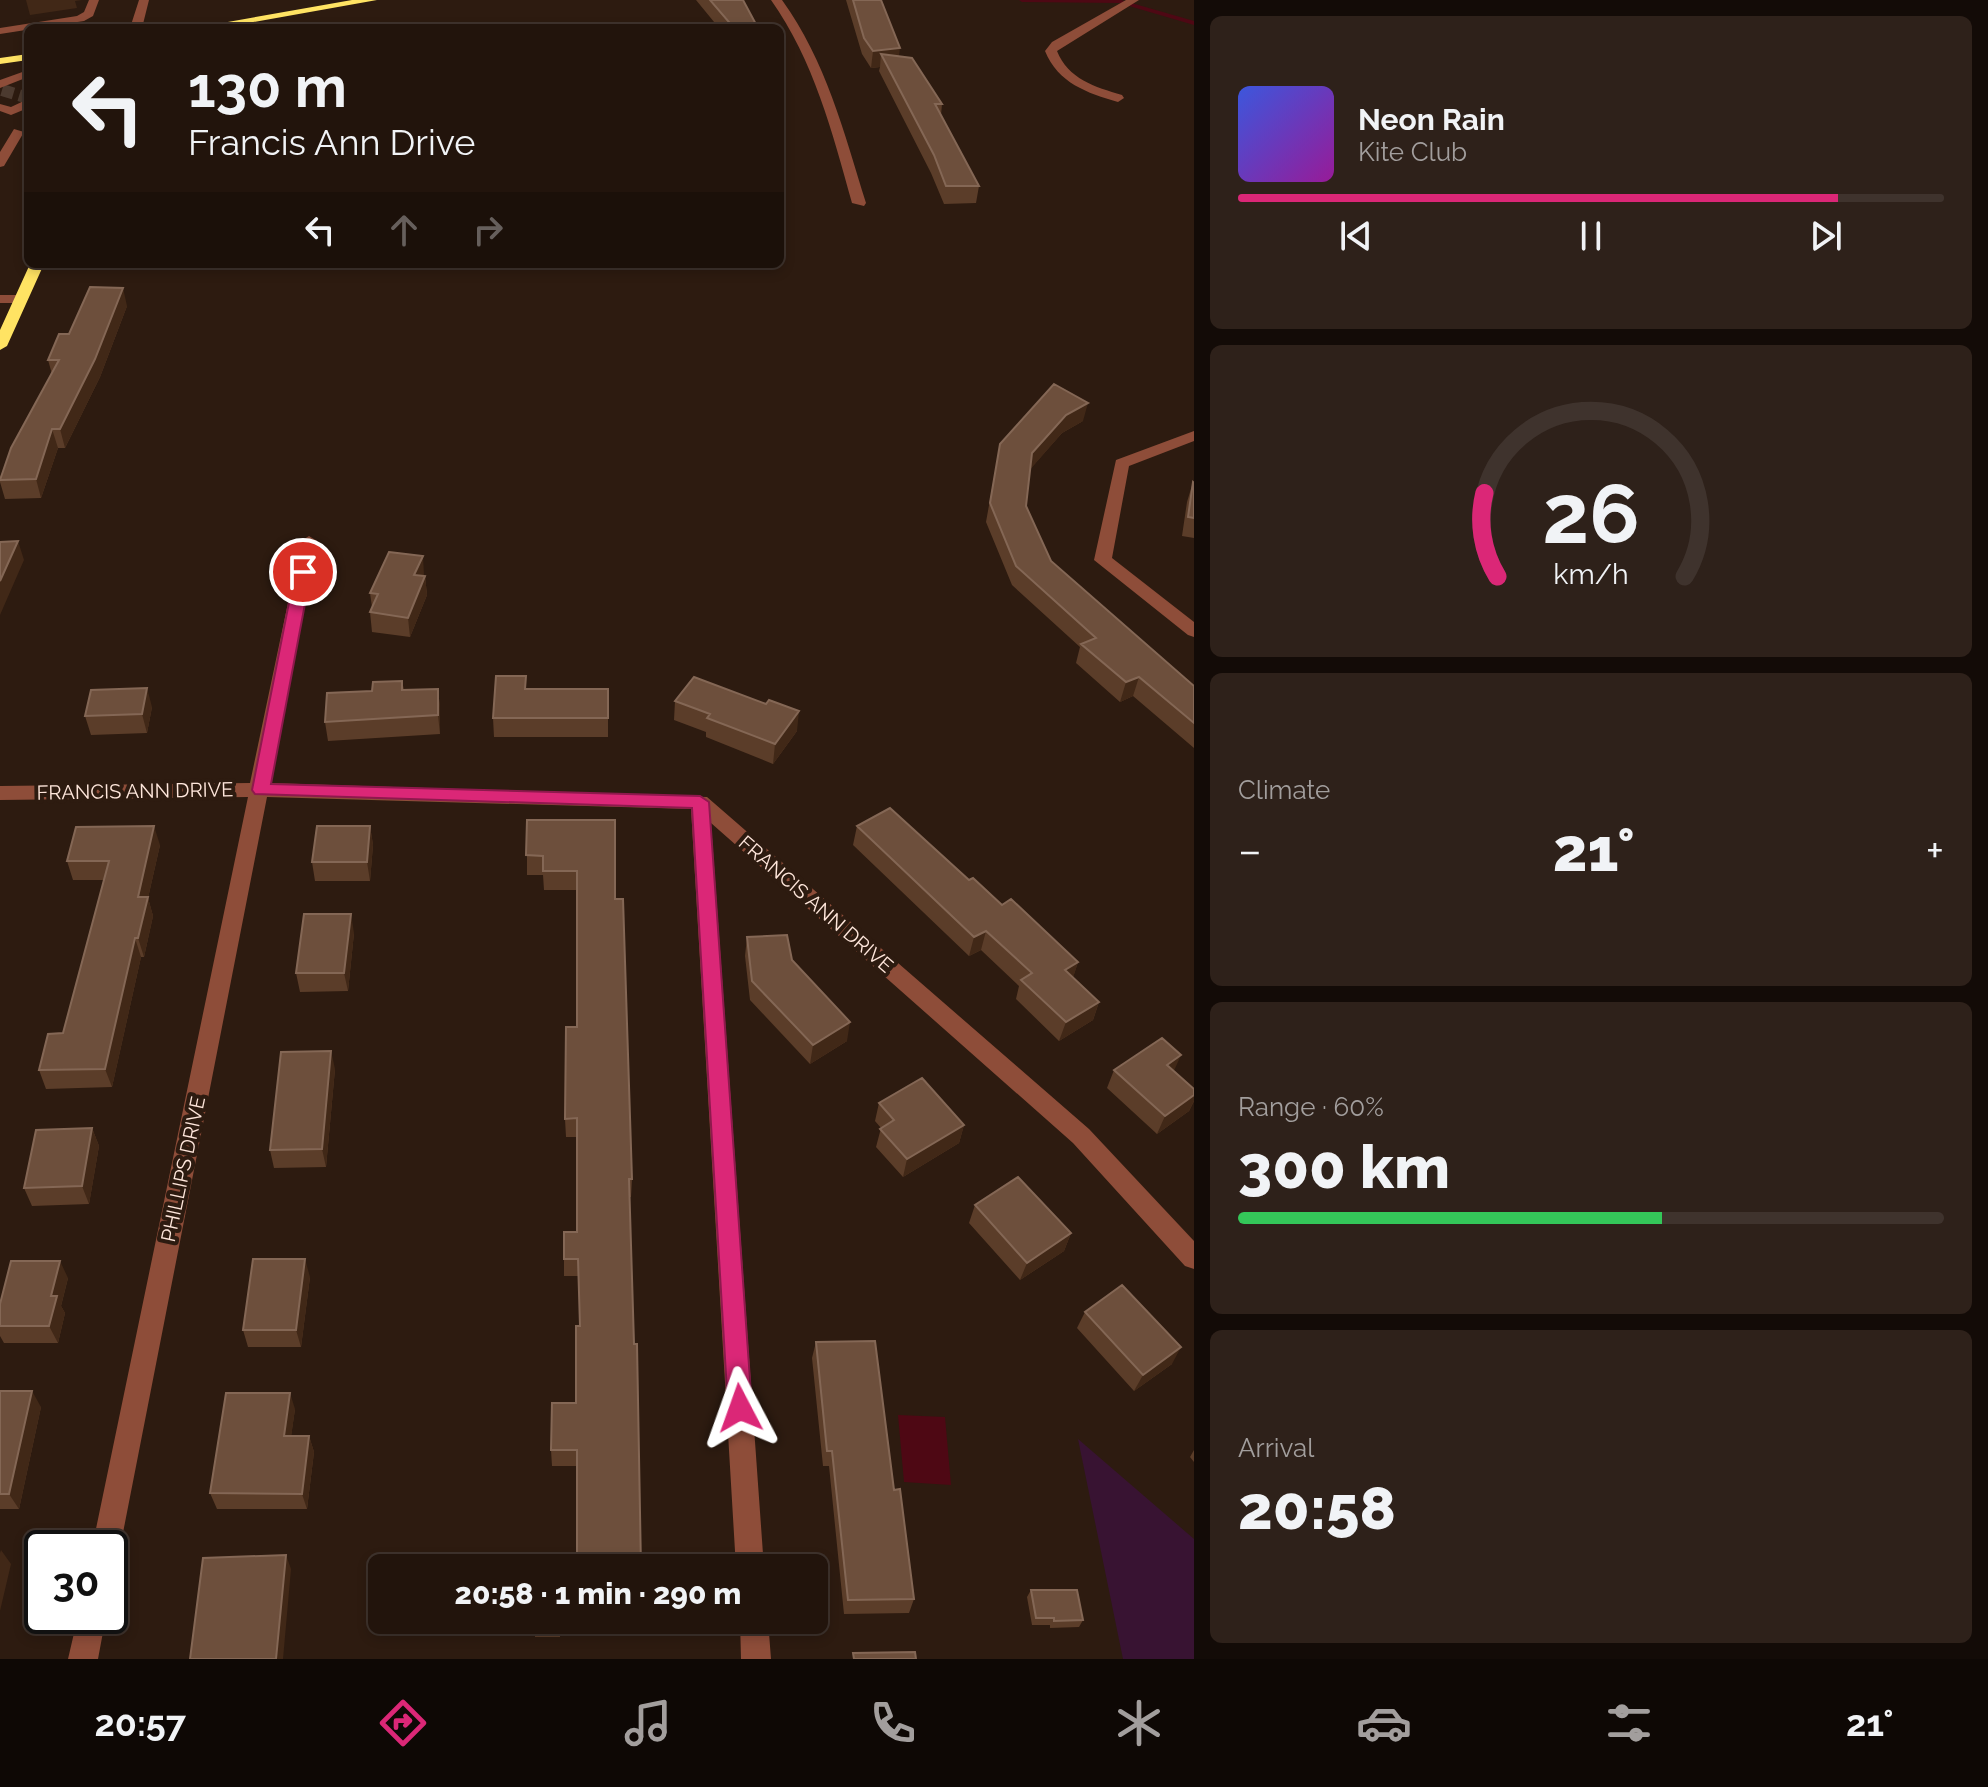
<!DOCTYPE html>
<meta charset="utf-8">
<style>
:root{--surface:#22140c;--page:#2e211a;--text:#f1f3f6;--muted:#a29e9d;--line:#3f332d;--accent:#db2777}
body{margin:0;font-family:Raleway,sans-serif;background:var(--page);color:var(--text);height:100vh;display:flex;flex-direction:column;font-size:30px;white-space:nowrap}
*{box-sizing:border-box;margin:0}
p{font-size:26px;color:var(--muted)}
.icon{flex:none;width:44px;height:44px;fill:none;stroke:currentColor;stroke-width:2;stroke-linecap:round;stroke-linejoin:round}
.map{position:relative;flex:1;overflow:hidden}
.panel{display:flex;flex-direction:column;gap:16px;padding:16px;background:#130b07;width:794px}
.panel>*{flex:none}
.hud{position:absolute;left:24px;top:24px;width:760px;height:244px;border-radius:12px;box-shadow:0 4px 12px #0003,0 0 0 2px var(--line);background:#22140c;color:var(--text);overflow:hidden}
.speed{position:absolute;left:24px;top:1530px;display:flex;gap:16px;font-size:40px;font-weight:700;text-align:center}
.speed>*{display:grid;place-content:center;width:104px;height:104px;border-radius:50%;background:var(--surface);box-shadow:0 4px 12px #0003,0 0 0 2px var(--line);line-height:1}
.speed .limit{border:4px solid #111;border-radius:12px;background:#fff;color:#111}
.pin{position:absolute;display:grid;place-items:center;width:68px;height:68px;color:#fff;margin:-34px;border:4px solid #fff;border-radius:50%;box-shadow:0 2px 8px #0007}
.me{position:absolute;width:88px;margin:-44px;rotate:356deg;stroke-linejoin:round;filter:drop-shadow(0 0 6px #0008)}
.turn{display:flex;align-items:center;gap:28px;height:168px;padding:0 32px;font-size:36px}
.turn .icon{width:104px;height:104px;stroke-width:2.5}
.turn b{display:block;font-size:56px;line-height:68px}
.lanes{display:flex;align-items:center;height:76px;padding:0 32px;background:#0003;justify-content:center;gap:40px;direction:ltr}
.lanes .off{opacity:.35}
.big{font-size:60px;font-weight:800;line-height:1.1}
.panel .card{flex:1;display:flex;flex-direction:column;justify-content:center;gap:12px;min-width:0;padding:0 28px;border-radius:12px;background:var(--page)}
.panel .dial{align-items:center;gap:0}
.dial svg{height:208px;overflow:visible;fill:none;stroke:var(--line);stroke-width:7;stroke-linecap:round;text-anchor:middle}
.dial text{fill:var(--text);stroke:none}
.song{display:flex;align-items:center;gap:24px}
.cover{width:96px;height:96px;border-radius:12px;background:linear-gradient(135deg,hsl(230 70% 55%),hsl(300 70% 35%))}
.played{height:8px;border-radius:4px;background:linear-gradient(90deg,var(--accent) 85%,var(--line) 85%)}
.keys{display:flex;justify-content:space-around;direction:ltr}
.heat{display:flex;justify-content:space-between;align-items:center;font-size:44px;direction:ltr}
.charge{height:12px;border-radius:6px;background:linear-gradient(90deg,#34c759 60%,var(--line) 0)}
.trip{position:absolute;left:368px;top:1554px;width:460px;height:80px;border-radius:12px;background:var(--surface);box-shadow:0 4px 12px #0003,0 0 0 2px var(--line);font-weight:800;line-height:80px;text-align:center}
.tab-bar{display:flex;height:128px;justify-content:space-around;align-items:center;background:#0e0805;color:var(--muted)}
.tab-bar .icon{width:56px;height:56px}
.tab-bar .current{color:var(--accent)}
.tab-bar b{font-size:36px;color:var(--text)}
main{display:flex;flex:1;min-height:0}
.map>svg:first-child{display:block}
.green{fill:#381332}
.water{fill:#4e0814}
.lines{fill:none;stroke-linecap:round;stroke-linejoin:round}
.stream{fill:#4e0814;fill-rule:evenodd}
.minor-tunnel{stroke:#4c3a2f;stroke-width:12;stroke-dasharray:12 6;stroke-linecap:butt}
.minor{fill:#8e4d39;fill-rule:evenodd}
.major{fill:#ffe363;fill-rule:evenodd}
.wall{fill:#5b3d29}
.shaded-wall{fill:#412817}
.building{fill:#6d4f3c;stroke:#846755;stroke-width:2}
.route{fill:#db2777;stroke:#8e194d;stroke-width:2}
.labels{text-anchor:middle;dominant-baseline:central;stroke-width:8;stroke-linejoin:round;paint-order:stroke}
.street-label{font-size:20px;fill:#ffe7dc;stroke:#2d1b10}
</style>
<main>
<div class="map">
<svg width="1194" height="1659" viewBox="0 0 1194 1659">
<rect width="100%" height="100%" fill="#2d1b10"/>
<path class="green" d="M1078 1439 1194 1539V1659H1123Z"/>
<path class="water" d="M898 1415 945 1417 951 1485 904 1482Z"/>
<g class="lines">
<path class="stream" d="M1019 0H1121L1194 21V25L1119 3 1022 2Z"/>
<path class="minor-tunnel" d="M2 90 25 97"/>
<path class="minor" d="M89 0H99L93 16 84 21 0 34V28L77 16 84 12Z
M139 0H149L142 28H130Z
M771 0H782C826 61 844 132 866 203L864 206 852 203C832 131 814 61 771 0Z
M1126 0H1139L1057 51C1068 79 1095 87 1122 95L1124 98 1118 102C1087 93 1058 83 1045 51L1052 42Z
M28 70V77L0 88V80Z
M28 99V108L11 115 0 111V104L11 107Z
M14 129 24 132 4 166 0 167V152Z
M0 295H21L28 299 21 303H0Z
M1194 431V441L1129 466 1112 558 1194 622V637L1188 635 1094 560 1116 460Z
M309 536 317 541 270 783 707 797 1089 1129 1194 1241V1269L1185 1266 1073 1143 711 823 764 1568H736L691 809 267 797 120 1548 116 1558 110 1560V1548H92L248 797 0 800V786L250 783 301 541Z
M78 1616H106L98 1659H68Z
M740 1620H768L771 1659H741Z"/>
<path class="major" d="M352 0H377L220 28H194Z
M28 54V60L0 64V58Z
M30 264H44L7 346 0 350V330Z"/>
</g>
<path class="wall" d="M696 0H743L758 28H719Z
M846 0H881L899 56 942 104 941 115 979 186 976 203 944 204 931 173 879 71 880 67 871 68 862 54Z
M127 306 100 377 65 448H58L41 498 5 499 0 482V477L52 374 48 360 69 334Z
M1083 421 1062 433 1030 469 1026 506 1051 561 1194 686V748L1133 696 1120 702 1076 663 1080 647 1012 585 986 522 1000 444Z
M1193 482 1194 483V538L1182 536 1187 502Z
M424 576H425L427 595 410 637 372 632 370 612 372 607 370 593Z
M402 681 404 690 438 689 440 708V734L328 741 325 722 372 691Z
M526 689H608V737H494L493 718Z
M675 701 797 731 773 764 706 737V732L674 720Z
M152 707 147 733 91 735 85 716Z
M527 820 615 899 632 1179 631 1197H629L577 1466H552L551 1450 576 1403 580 1326 578 1276H564V1232H577L578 1137H566L565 1119 577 1027V890H544L543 875H527Z
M370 826 373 845 370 881H315L312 862Z
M857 826 969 880 1078 962 1073 977 1099 1002 1093 1020 1059 1041 1016 999 1019 986 981 950 969 956 853 845Z
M160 845 148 898 153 916 144 957H141L112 1087 46 1089 39 1070 63 1033 104 880H73L67 861Z
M354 933 348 991 300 992 296 973Z
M747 937 847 1041 810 1064 750 1000 745 956Z
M335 1069 326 1167 274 1168 270 1150Z
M1114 1070 1174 1071 1194 1089V1101L1189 1111 1157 1134 1107 1088Z
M879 1103 964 1125 959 1143 903 1177 876 1147 881 1128 875 1121Z
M92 1128 99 1146 89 1204 32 1206 24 1188Z
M975 1205 1071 1233 1064 1251 1020 1280 969 1223Z
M310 1277 301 1347H248L243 1330Z
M68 1278 61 1306 65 1313 58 1343H4L0 1336V1304Z
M1085 1312 1172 1364 1134 1391 1077 1328Z
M816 1342 894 1490 914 1599 909 1613 844 1614 829 1466H823L812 1358Z
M0 1391 41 1407 19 1509H0Z
M295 1409 291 1436H309L314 1452 307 1509H217L210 1493Z
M1194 1450V1462L1190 1457Z
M1031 1590 1083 1620 1079 1627 1050 1628V1625H1032L1027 1597Z
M534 1620H560V1637H535Z"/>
<path class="shaded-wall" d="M26 0H82L75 1 77 8 30 15Z
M900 48 898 64 881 54 880 67 871 68 873 51Z
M123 288 127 306 100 377 65 448 60 429Z
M1088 403 1083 421 1062 433 1028 472 1032 453 1066 415Z
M52 429 58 448 41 498 36 479Z
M18 541 24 560 0 615V581Z
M423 556 424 575 416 594 414 575Z
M425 576 427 595 410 637 408 618Z
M1139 677 1133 696 1120 702 1126 682Z
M147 688 152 707 147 733 142 714Z
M438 689 440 708V734L438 715Z
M799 711 797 731 773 764 775 744Z
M154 826 160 845 148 898 153 916 144 957 138 938V897Z
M370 826 373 845 370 881 367 862Z
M351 914 354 933 348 991 344 973Z
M986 931 981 950 969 956 974 937Z
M135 938 141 957 112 1087 105 1069Z
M1078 962 1072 981 1065 970Z
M1099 1002 1093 1020 1059 1041 1066 1022Z
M850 1022 847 1041 810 1064 813 1045Z
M331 1051 335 1069 326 1167 322 1149Z
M1181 1055 1173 1073 1167 1065Z
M1194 1095V1101L1189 1111 1157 1134 1165 1116Z
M964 1125 959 1143 903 1177 907 1159Z
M92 1128 99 1146 89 1204 82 1186Z
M1071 1233 1064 1251 1020 1280 1027 1263Z
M305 1259 310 1277 301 1347 296 1330Z
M60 1261 68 1278 61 1306 65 1313 58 1343 49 1326 51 1296Z
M1181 1347 1172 1364 1134 1391 1143 1375Z
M32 1391 41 1407 19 1509 9 1494Z
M290 1393 295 1409 289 1452 284 1436Z
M309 1436 314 1452 307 1509 302 1494Z
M1 1550 11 1564 0 1611V1553Z
M286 1555 291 1569 283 1659H276Z"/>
<path class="building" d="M710 0H743L758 28H734Z
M853 0H881L900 48 873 51 864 38Z
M881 54 912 58 942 104H935L979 186H946L934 155Z
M90 287 123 288 95 359 60 429H52L36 479 0 480 11 448 59 360H48L59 334H69Z
M1054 384 1088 403 1066 415 1032 453 1026 506 1051 561 1194 686V723L1139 677 1126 682 1081 644 1096 638 1016 566 990 503 1000 444Z
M1193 482 1194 483V518L1188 517Z
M18 541 0 581V542Z
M389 552 423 556 414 575 425 576 408 618 370 612 378 594 370 593Z
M496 676H526L525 689H608V718H493Z
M694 677 766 704 769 700 799 711 775 744 707 718 710 714 675 701Z
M402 681V690L438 689V715L325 722 327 693 372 691 373 682Z
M147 688 142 714 85 716 91 690Z
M890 808 969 880 973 878 1002 905 1011 899 1078 962 1065 970 1099 1002 1066 1022 1021 980 1032 973 986 931 974 937 857 826Z
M527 820H615V899H623L632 1179H629L634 1344H637L641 1568H577V1450H551L552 1403H576V1326H580L578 1259H564V1232H577V1118L565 1119 566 1027H577V871H543V856L526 855Z
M154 826 138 897H148L138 938H135L105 1069 39 1070 48 1034 63 1033 109 861H67L76 827Z
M317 826H370L367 862H312Z
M304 914H351L344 973H296Z
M787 935 792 960 850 1022 813 1045 752 981 747 937Z
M1162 1038 1181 1055 1167 1065 1194 1089V1095L1165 1116 1114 1070Z
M331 1051 322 1149 270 1150 281 1052Z
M922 1078 964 1125 907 1159 880 1129 894 1120 879 1103Z
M92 1128 82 1186 24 1188 36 1130Z
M1018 1177 1071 1233 1027 1263 975 1205Z
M253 1259H305L296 1330H243Z
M11 1261H60L51 1296H57L49 1326H0V1304Z
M1122 1285 1181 1347 1143 1375 1085 1312Z
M875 1341 894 1490 900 1489 914 1599 848 1600 832 1451H827L816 1342Z
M0 1391H32L9 1494H0Z
M226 1393H290L284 1436H309L302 1494 210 1493Z
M286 1555 276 1659H190L203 1558Z
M1031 1590H1077L1083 1620 1054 1621V1618H1036Z
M534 1620H560V1630H535Z
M915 1652 916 1659H854L853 1653Z"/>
<path class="route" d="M303 567 311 572 271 784 700 796 709 802 752 1408 748 1417 740 1420 731 1417 728 1408 692 808 255 794 252 790 295 572Z"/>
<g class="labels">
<g class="street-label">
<text transform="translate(135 791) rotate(-1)">FRANCIS ANN DRIVE</text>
<text transform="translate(816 904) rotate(41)">FRANCIS ANN DRIVE</text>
<text transform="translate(183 1169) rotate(-78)">PHILLIPS DRIVE</text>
</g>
</g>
</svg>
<div class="speed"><div class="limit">30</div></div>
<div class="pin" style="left:303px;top:572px;background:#d93025"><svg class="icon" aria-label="arrive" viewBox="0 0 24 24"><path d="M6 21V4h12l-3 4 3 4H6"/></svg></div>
<svg class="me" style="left:740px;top:1408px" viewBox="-20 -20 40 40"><path d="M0-17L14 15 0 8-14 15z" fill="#db2777" stroke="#fff" stroke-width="4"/></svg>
<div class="trip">20:58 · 1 min · 290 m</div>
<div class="hud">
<div class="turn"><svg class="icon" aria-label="left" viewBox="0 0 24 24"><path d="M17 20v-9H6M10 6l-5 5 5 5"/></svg><div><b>130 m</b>Francis Ann Drive</div></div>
<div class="lanes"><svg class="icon" aria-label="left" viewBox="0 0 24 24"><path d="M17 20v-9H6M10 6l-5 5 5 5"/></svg><svg class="icon off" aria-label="ahead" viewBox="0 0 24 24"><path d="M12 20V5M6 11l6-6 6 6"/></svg><svg class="icon off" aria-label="right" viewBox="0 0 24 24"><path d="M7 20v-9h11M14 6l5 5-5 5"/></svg></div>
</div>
</div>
<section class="panel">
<div class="card">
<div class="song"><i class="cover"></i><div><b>Neon Rain</b><p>Kite Club</p></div></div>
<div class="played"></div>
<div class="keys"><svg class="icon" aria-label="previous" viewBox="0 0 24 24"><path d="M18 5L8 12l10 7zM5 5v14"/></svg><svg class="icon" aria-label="pause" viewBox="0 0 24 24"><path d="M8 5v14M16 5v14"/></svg><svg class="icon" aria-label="next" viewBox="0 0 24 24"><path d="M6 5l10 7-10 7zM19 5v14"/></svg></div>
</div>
<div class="card dial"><svg viewBox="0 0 100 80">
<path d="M14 69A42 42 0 1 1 86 69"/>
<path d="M14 69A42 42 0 0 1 9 37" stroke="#db2777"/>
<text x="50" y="56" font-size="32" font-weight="700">26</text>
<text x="50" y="72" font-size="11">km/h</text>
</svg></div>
<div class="card"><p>Climate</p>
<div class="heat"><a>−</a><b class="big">21°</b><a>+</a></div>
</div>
<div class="card"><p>Range · 60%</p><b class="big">300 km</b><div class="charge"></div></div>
<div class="card"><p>Arrival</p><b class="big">20:58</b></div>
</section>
</main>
<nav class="tab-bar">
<b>20:57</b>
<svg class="icon current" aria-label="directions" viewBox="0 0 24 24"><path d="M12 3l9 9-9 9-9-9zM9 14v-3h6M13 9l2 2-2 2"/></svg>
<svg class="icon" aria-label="music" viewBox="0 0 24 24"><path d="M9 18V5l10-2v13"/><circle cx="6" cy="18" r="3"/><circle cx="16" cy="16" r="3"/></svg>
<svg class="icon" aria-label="phone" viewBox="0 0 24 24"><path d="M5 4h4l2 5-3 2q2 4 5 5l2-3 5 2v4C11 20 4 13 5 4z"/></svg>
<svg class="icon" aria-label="climate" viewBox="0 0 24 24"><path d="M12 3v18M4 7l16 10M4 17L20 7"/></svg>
<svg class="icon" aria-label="car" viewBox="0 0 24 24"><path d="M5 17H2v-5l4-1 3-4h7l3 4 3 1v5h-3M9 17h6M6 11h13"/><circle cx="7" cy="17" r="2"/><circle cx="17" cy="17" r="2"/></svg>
<svg class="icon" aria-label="filters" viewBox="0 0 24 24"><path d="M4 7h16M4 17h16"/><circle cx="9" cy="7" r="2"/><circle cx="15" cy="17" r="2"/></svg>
<b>21°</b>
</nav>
